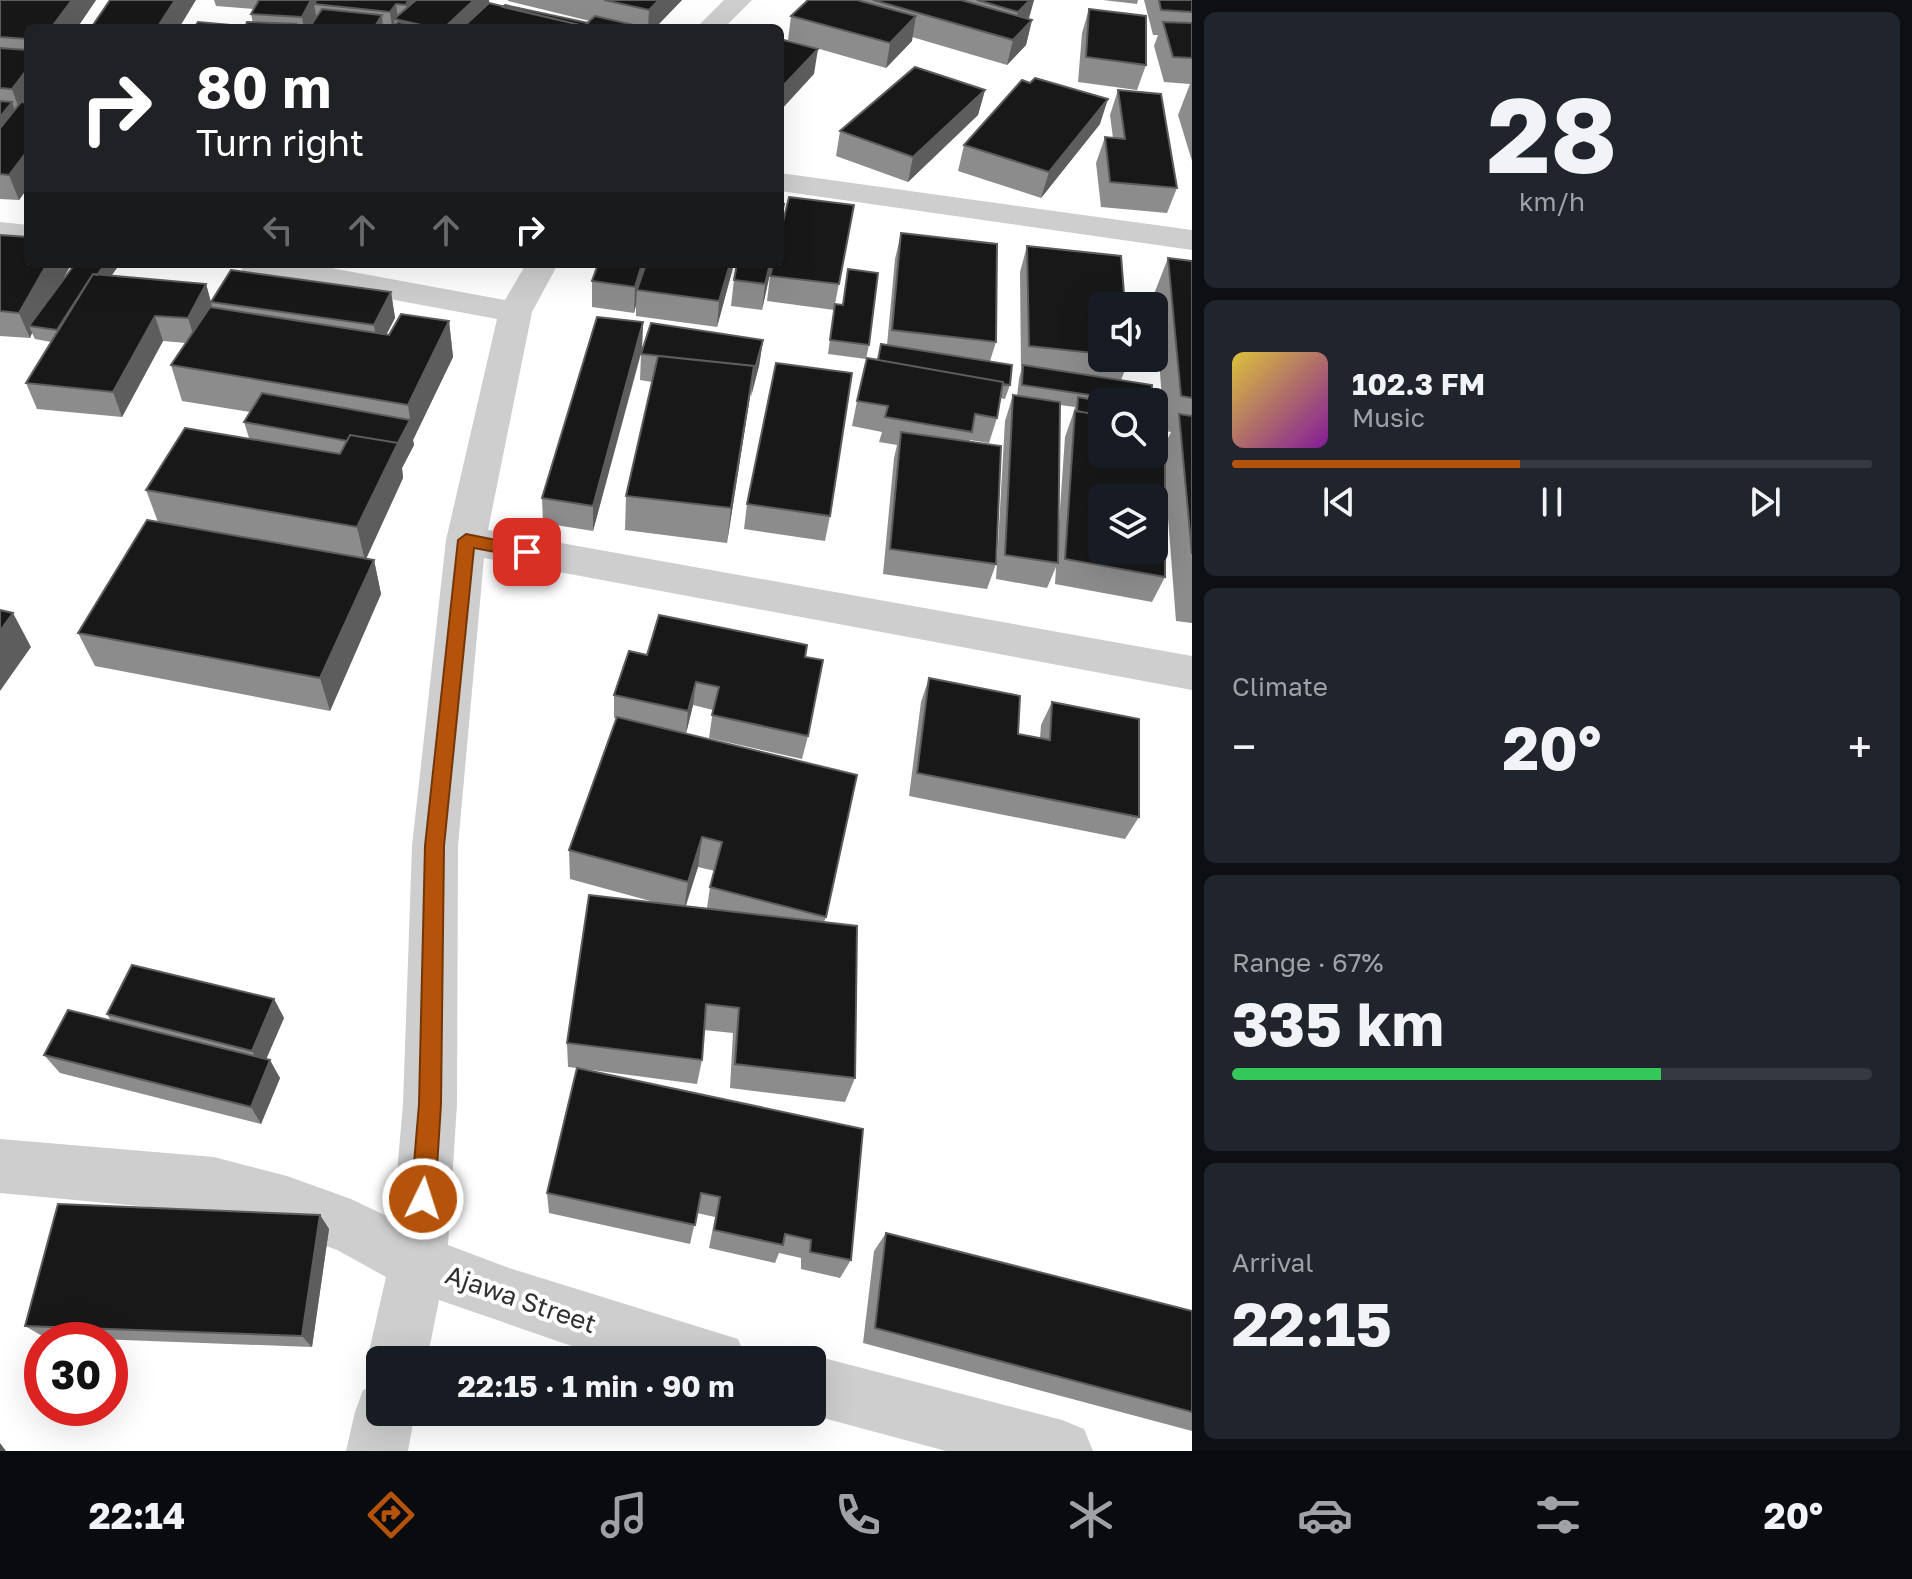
<!DOCTYPE html>
<meta charset="utf-8">
<style>
:root{--surface:#171b24;--page:#20242c;--text:#f1f3f6;--muted:#9ea1a6;--line:#363941;--accent:#b45309}
body{margin:0;font-family:"Golos Text",sans-serif;background:var(--page);color:var(--text);height:100vh;display:flex;flex-direction:column;font-size:30px;white-space:nowrap}
*{box-sizing:border-box;margin:0}
p{font-size:26px;color:var(--muted)}
.icon{flex:none;width:44px;height:44px;fill:none;stroke:currentColor;stroke-width:2;stroke-linecap:round;stroke-linejoin:round}
.map{position:relative;flex:1;overflow:hidden}
.details{display:flex;flex-direction:column;gap:12px;padding:12px;background:#0d0f14;width:720px}
.details>*{flex:none}
.banner{position:absolute;left:24px;top:24px;width:760px;height:244px;border-radius:12px;box-shadow:0 8px 32px #0002;background:#202124;color:#fff;overflow:hidden}
.fabs{position:absolute;left:1088px;top:292px;display:grid;gap:16px}
.fabs a{display:grid;place-items:center;width:80px;height:80px;border-radius:12px;background:var(--surface);box-shadow:0 8px 32px #0002;font-size:40px}
.speed{position:absolute;left:24px;top:1322px;display:flex;gap:16px;font-size:40px;font-weight:700;text-align:center}
.speed>*{display:grid;place-content:center;width:104px;height:104px;border-radius:50%;background:var(--surface);box-shadow:0 8px 32px #0002;line-height:1}
.speed .limit{border:12px solid #d22;background:#fff;color:#111}
.pin{position:absolute;display:grid;place-items:center;width:68px;height:68px;color:#fff;margin:-34px;border-radius:16px;box-shadow:0 4px 12px #0006}
.me{position:absolute;width:88px;margin:-44px;rotate:4deg;stroke-linejoin:round;filter:drop-shadow(0 0 6px #0008)}
.turn{display:flex;align-items:center;gap:28px;height:168px;padding:0 40px;font-size:36px}
.turn .icon{width:104px;height:104px;stroke-width:2.5}
.turn b{display:block;font-size:56px;line-height:68px}
.lanes{display:flex;align-items:center;height:76px;padding:0 40px;background:#0003;justify-content:center;gap:40px;direction:ltr}
.lanes .off{opacity:.35}
.big{font-size:60px;font-weight:700;line-height:1.1}
.details .tile{flex:1;display:flex;flex-direction:column;justify-content:center;gap:12px;min-width:0;padding:0 28px;border-radius:12px;background:var(--page)}
.details .dial{align-items:center;gap:0}
.dial b{font-size:104px;line-height:1}
.song{display:flex;align-items:center;gap:24px}
.cover{width:96px;height:96px;border-radius:12px;background:linear-gradient(135deg,hsl(50 70% 55%),hsl(290 70% 35%))}
.played{height:8px;border-radius:4px;background:linear-gradient(90deg,var(--accent) 45%,var(--line) 45%)}
.keys{display:flex;justify-content:space-around;direction:ltr}
.heat{display:flex;justify-content:space-between;align-items:center;font-size:44px;direction:ltr}
.charge{height:12px;border-radius:6px;background:linear-gradient(90deg,#34c759 67%,var(--line) 0)}
.trip{position:absolute;left:366px;top:1346px;width:460px;height:80px;border-radius:12px;background:var(--surface);box-shadow:0 8px 32px #0002;font-weight:700;line-height:80px;text-align:center}
.tab-bar{display:flex;height:128px;justify-content:space-around;align-items:center;background:#090b0e;color:var(--muted)}
.tab-bar .icon{width:56px;height:56px}
.tab-bar .selected{color:var(--accent)}
.tab-bar b{font-size:36px;color:var(--text)}
main{display:flex;flex:1;min-height:0}
.map>svg:first-child{display:block}
.lines{fill:none;stroke-linecap:round;stroke-linejoin:round}
.minor{fill:#cecece;fill-rule:evenodd}
.wall{fill:#8c8c8c;fill-rule:evenodd}
.shaded-wall{fill:#5d5d5d}
.building{fill:#181818;stroke:#5d5d5d;stroke-width:2;fill-rule:evenodd}
.route{fill:#b45309;stroke:#753606;stroke-width:2}
.labels{text-anchor:middle;dominant-baseline:central;stroke-width:8;stroke-linejoin:round;paint-order:stroke}
.near-street-label{font-size:26px;fill:#313131;stroke:#fff}
</style>
<main>
<div class="map">
<svg width="1192" height="1451" viewBox="0 0 1192 1451">
<rect width="100%" height="100%" fill="#fff"/>
<g class="lines">
<path class="minor" d="M724 0H752L724 28H696Z
M780 173 1192 230V250L780 191Z
M0 222 28 225V245L0 242Z
M239 264H309L505 300 526 264H558L532 312 488 530 1192 656V690L484 558 458 846 457 1104 448 1245 509 1268 738 1339 747 1360H612L439 1300 427 1360H380V1383L376 1381 367 1360 386 1277 337 1250 287 1232 214 1213 0 1193V1139L214 1157 287 1176 351 1199 393 1219 403 1104 412 846 446 540 497 319 255 274 243 271Z
M812 1355 1062 1420 1084 1429 1093 1451H946L812 1415 804 1412H812V1360H800Z
M380 1384V1412H415L408 1451H346L355 1412 363 1390Z"/>
</g>
<path class="wall" d="M0 0H96L77 28H28V190L27 189 19 200 0 199Z
M214 0H489V3L588 23 590 21 508 1V0H682L655 28H245L253 23 251 14 254 9 216 6Z
M808 0H1034L1029 19 1032 20 1026 45 1007 65 912 37V41L886 68 788 40 791 16Z
M1103 0H1138L1137 4Z
M1144 0H1192V161L1178 115 1190 84 1164 82 1154 46 1158 35H1153Z
M1089 9 1146 65 1137 90 1078 82 1082 33Z
M93 25 179 28H94Z
M985 90 978 115 908 182 836 156 840 131Z
M1118 90 1177 188 1167 213 1101 207 1096 163 1105 137 1113 138 1110 115Z
M1100 124 1041 198 958 171 964 145Z
M854 205 835 304 869 345 866 359 828 354 834 309V310L767 301 770 276Z
M901 233 996 342 990 361 1010 385 1005 399 1000 398 997 418 989 443 970 440 969 442 996 564 987 589 883 574 894 458 897 445 879 442 882 432 852 426 857 401 878 360 887 345 895 259Z
M0 235 28 264H70L60 284 119 265 111 276 206 284 211 302 391 292 395 318 386 335 449 321 453 357 413 440 414 445 402 468 403 478 366 559 374 560 381 594 330 711 95 666 78 633 158 522 146 490 249 438 244 422 250 412 182 401 171 365 186 343 163 341 122 417 37 409 26 383 51 342 35 339 32 333 30 338 0 336Z
M1027 246 1102 306V358H1130L1121 380 1152 402H1102V454L1164 425 1154 294 1168 258 1192 261V623L1176 621 1165 479V577L1152 602 1055 584 1056 567 1047 588 996 579 1005 421 1013 395 1017 396 1019 379 1021 371 1020 272ZM1060 405 1075 407 1072 417 1065 437 1058 537ZM1165 431 1171 432 1165 444Z
M598 264H734L717 327 636 316V305L634 313 592 307V281Z
M737 264H772L762 310 731 306 734 280Z
M643 322 642 348 763 340 759 366 750 397 727 543 625 530 626 496 652 382 640 380 641 354 593 531 543 523 542 498Z
M747 504 830 516 825 541 744 529Z
M647 655 805 657 808 736 802 759 709 738 713 710 693 705 686 733 826 917 824 922 855 1078 845 1102 730 1088 733 1033 704 1030 702 1060 697 1084 584 1069 851 1260 840 1278 801 1269V1258L779 1253 775 1263 709 1248 715 1217 697 1213 690 1244 549 1213 547 1193 577 1068 568 1067 567 1043 654 902 570 879 569 850 617 719 614 718V695ZM698 867 715 871 710 887 707 908 686 906Z
M929 678 1018 734 1040 738 1041 725 1052 702 1139 817 1125 839 909 796 921 702Z
M274 999 284 1018 266 1059 280 1078 261 1124 60 1073 44 1055 111 1021 107 1014Z
M320 1215 329 1229 312 1347 44 1337 25 1326Z
M886 1233 1192 1311V1431L863 1343 874 1251Z"/>
<path class="shaded-wall" d="M72 0H96L77 28H51Z
M175 0H196L179 28H157Z
M311 0H328L314 4 317 21 314 28H304L302 17Z
M408 0H420L408 22 406 5Z
M474 0H489L490 11 472 28H444Z
M659 0H682L655 28H648L649 10Z
M1030 0H1034L1028 20 1012 37 1018 12Z
M396 4 398 19H394L395 28H392L390 12Z
M382 15 383 28H374Z
M916 16 912 41 886 68 890 43Z
M1032 20 1026 45 1007 65 1013 40Z
M818 49 814 74 780 111V89Z
M28 68V105L21 114 12 89Z
M985 90 978 115 908 182 913 157Z
M1108 99 1100 124 1041 198 1049 172Z
M12 102 21 128 0 155V117Z
M28 150V180H24L27 189 19 200 9 175Z
M47 264 71 265 36 327 29 326 32 333 30 338 19 313Z
M105 264 119 265 63 344 57 330Z
M642 264H649L637 290 636 305 634 313 635 287Z
M730 264H734L717 327 719 301Z
M770 264H772L762 310 765 284Z
M206 284 213 310 196 344 188 318Z
M391 292 395 318 378 351 374 325Z
M155 316 163 341 122 417 113 392Z
M449 321 453 357 413 440 414 445 402 468 403 478 365 561 357 527 410 420 408 405Z
M643 322 642 348 593 531V506Z
M763 340 759 366 751 397 754 372Z
M754 366 749 402 727 543 731 508Z
M374 560 381 594 330 711 320 678Z
M13 613 31 647 0 691V631Z
M696 682 693 705 686 734 688 711Z
M702 837 698 867 684 910 688 882Z
M274 999 284 1018 262 1069 252 1051Z
M270 1060 280 1078 261 1124 251 1107Z
M320 1215 329 1229 312 1347 302 1336Z
M0 1443 6 1451H0Z"/>
<path class="building" d="M0 0H72L51 28H28V39L0 37Z
M110 0H175L157 28 93 25Z
M259 0H311L302 17 251 14Z
M317 0H408L406 5 396 4 390 12 314 4Z
M416 0H474L444 28H435L394 19Z
M604 0H659L649 10Z
M808 0H857L916 16 890 43 791 16Z
M873 0H961L1032 20 1013 40Z
M977 0H1030L1018 12Z
M1159 0H1192V12L1161 10Z
M489 3 584 26 595 16 634 25 631 28H462Z
M505 5 588 23 584 26 503 7Z
M322 9 382 15 374 28H309Z
M1089 9 1146 16V65L1086 57Z
M198 22 243 26 242 28H194Z
M247 22 296 24 294 28H245Z
M398 22 424 28H392Z
M1163 22 1192 23V58L1173 57Z
M780 39 818 49 780 89Z
M0 48 28 50V68L12 89 0 88Z
M915 67 985 90 913 157 840 131Z
M1035 78 1108 99 1049 172 964 145 1022 80 1030 83Z
M1118 90 1161 94 1177 188 1110 182 1105 137 1125 139Z
M0 101 12 102 0 117Z
M21 102 28 103V150L9 175 0 174V128Z
M789 197 854 205 839 284 770 276 773 264H780V234Z
M780 204H784L780 220Z
M901 233 997 244 996 342 892 330Z
M0 235 28 237V264H47L19 313 0 311Z
M1027 246 1121 256 1125 306H1102V354L1029 346Z
M1168 258 1192 261V398L1181 396Z
M75 264H105L97 275 93 274 57 330 29 326Z
M598 264H642L635 287 592 281Z
M646 264H730L719 301 637 290Z
M737 264H770L765 284 734 280Z
M848 269 878 273 869 345 830 340 835 304 843 305Z
M231 270 391 292 374 325 211 302Z
M93 274 206 284 188 318 155 316 113 392 26 383Z
M210 307 389 335 401 314 449 321 408 405 171 365Z
M597 317 643 322 593 506 542 498Z
M651 323 763 340 754 372H753L754 366 641 354Z
M881 344 1012 365 1010 385 1003 384V382L878 360Z
M658 356 754 366 731 508 626 496Z
M867 358 1003 382 997 418 975 414 972 432 885 417 888 406 857 401Z
M776 363 852 373 830 516 747 504Z
M1023 365 1152 385V402H1137L1022 385Z
M262 393 410 420 398 443 350 435 347 441 244 422Z
M1013 395 1060 402 1058 563 1005 555Z
M1078 397 1105 402H1102V416L1077 411Z
M1075 411 1102 415V454H1154V424L1165 426V577L1065 559ZM1102 498H1154V550H1102Z
M1179 414 1192 416V554Z
M185 428 340 454 350 435 398 443 357 527 146 490Z
M901 432 1001 446 996 564 890 549Z
M147 520 374 560 320 678 78 633Z
M0 610 13 613 0 631Z
M659 615 807 645 805 657 823 660 808 736 712 715 719 687 696 682 688 711 614 695 629 651 647 655Z
M929 678 1020 696 1018 734 1050 740 1052 702 1139 719V817L917 773Z
M617 717 857 775 826 917 710 887 722 842 702 837 688 882 569 850Z
M589 895 857 926 855 1078 735 1064 739 1008 706 1004 702 1060 567 1043Z
M132 965 274 999 252 1051 107 1014Z
M68 1010 270 1060 251 1107 44 1055Z
M577 1068 863 1129 851 1260 810 1252 811 1240 785 1234 783 1245 714 1230 720 1197 701 1193 695 1225 547 1193Z
M58 1204 320 1215 302 1336 25 1326Z
M886 1233 1192 1311V1412L875 1328Z"/>
<path class="route" d="M466 534 527 546 536 552 527 558 474 548 444 846 441 1104 435 1199 431 1207 423 1211 415 1207 411 1199 419 1104 425 846 458 540Z"/>
<g class="labels">
<g class="near-street-label">
<text transform="translate(521 1299) rotate(19)">Ajawa Street</text>
</g>
</g>
</svg>
<div class="fabs">
<a><svg class="icon" aria-label="sound" viewBox="0 0 24 24"><path d="M4 9h4l5-4v14l-5-4H4zM17 9q2 3 0 6"/></svg></a>
<a><svg class="icon" aria-label="search" viewBox="0 0 24 24"><circle cx="10" cy="10" r="6"/><path d="M15 15l6 6"/></svg></a>
<a><svg class="icon" aria-label="layers" viewBox="0 0 24 24"><path d="M12 4l9 5-9 5-9-5zM3 14l9 5 9-5"/></svg></a>
</div>
<div class="speed"><div class="limit">30</div></div>
<div class="pin" style="left:527px;top:552px;background:#d93025"><svg class="icon" aria-label="arrive" viewBox="0 0 24 24"><path d="M6 21V4h12l-3 4 3 4H6"/></svg></div>
<svg class="me" style="left:423px;top:1199px" viewBox="-20 -20 40 40"><circle r="17" fill="#b45309" stroke="#fff" stroke-width="3"/><path d="M0-11L8 9 0 5-8 9z" fill="#fff"/></svg>
<div class="trip">22:15 · 1 min · 90 m</div>
<div class="banner">
<div class="turn"><svg class="icon" aria-label="right" viewBox="0 0 24 24"><path d="M7 20v-9h11M14 6l5 5-5 5"/></svg><div><b>80 m</b>Turn right</div></div>
<div class="lanes"><svg class="icon off" aria-label="left" viewBox="0 0 24 24"><path d="M17 20v-9H6M10 6l-5 5 5 5"/></svg><svg class="icon off" aria-label="ahead" viewBox="0 0 24 24"><path d="M12 20V5M6 11l6-6 6 6"/></svg><svg class="icon off" aria-label="ahead" viewBox="0 0 24 24"><path d="M12 20V5M6 11l6-6 6 6"/></svg><svg class="icon" aria-label="right" viewBox="0 0 24 24"><path d="M7 20v-9h11M14 6l5 5-5 5"/></svg></div>
</div>
</div>
<section class="details">
<div class="tile dial"><b>28</b><p>km/h</p></div>
<div class="tile">
<div class="song"><i class="cover"></i><div><b>102.3 FM</b><p>Music</p></div></div>
<div class="played"></div>
<div class="keys"><svg class="icon" aria-label="previous" viewBox="0 0 24 24"><path d="M18 5L8 12l10 7zM5 5v14"/></svg><svg class="icon" aria-label="pause" viewBox="0 0 24 24"><path d="M8 5v14M16 5v14"/></svg><svg class="icon" aria-label="next" viewBox="0 0 24 24"><path d="M6 5l10 7-10 7zM19 5v14"/></svg></div>
</div>
<div class="tile"><p>Climate</p>
<div class="heat"><a>−</a><b class="big">20°</b><a>+</a></div>
</div>
<div class="tile"><p>Range · 67%</p><b class="big">335 km</b><div class="charge"></div></div>
<div class="tile"><p>Arrival</p><b class="big">22:15</b></div>
</section>
</main>
<nav class="tab-bar">
<b>22:14</b>
<svg class="icon selected" aria-label="directions" viewBox="0 0 24 24"><path d="M12 3l9 9-9 9-9-9zM9 14v-3h6M13 9l2 2-2 2"/></svg>
<svg class="icon" aria-label="music" viewBox="0 0 24 24"><path d="M9 18V5l10-2v13"/><circle cx="6" cy="18" r="3"/><circle cx="16" cy="16" r="3"/></svg>
<svg class="icon" aria-label="phone" viewBox="0 0 24 24"><path d="M5 4h4l2 5-3 2q2 4 5 5l2-3 5 2v4C11 20 4 13 5 4z"/></svg>
<svg class="icon" aria-label="climate" viewBox="0 0 24 24"><path d="M12 3v18M4 7l16 10M4 17L20 7"/></svg>
<svg class="icon" aria-label="car" viewBox="0 0 24 24"><path d="M5 17H2v-5l4-1 3-4h7l3 4 3 1v5h-3M9 17h6M6 11h13"/><circle cx="7" cy="17" r="2"/><circle cx="17" cy="17" r="2"/></svg>
<svg class="icon" aria-label="filters" viewBox="0 0 24 24"><path d="M4 7h16M4 17h16"/><circle cx="9" cy="7" r="2"/><circle cx="15" cy="17" r="2"/></svg>
<b>20°</b>
</nav>
